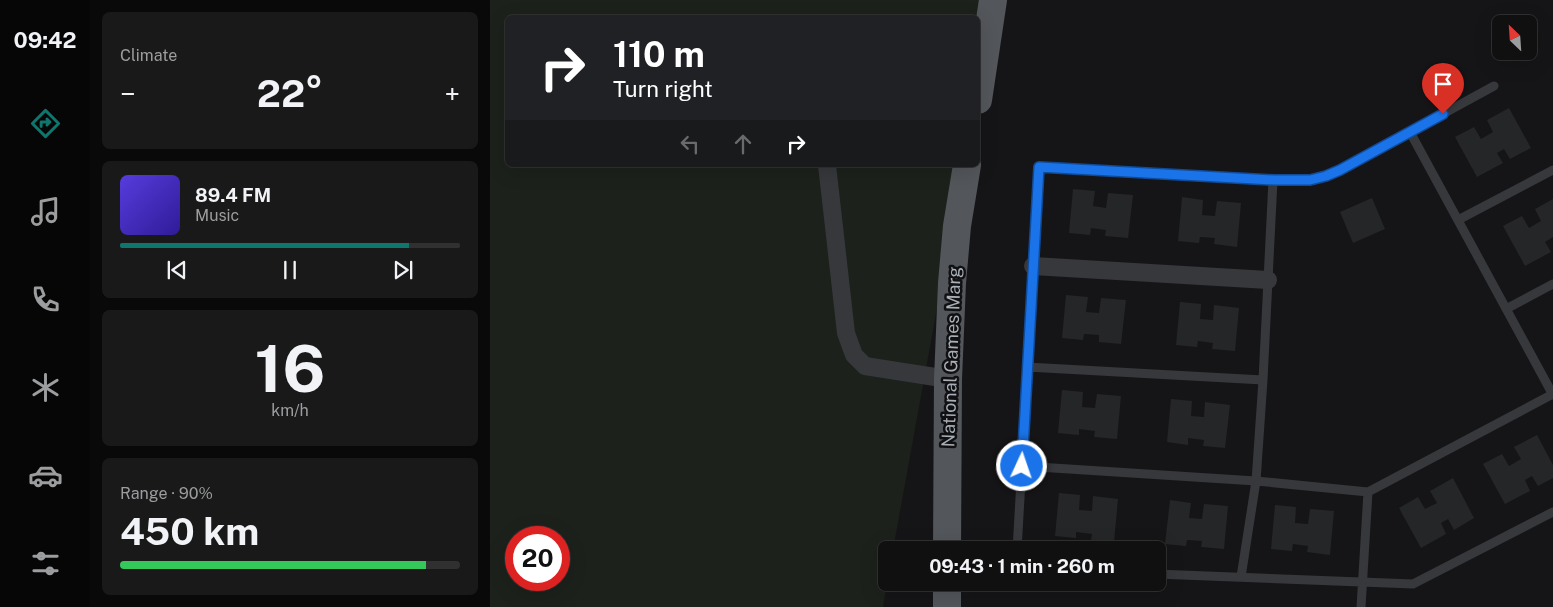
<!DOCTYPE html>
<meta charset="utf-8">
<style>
:root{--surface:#101011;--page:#19191a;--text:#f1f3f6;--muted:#9c9d9f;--line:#303031;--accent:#0f766e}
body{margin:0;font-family:"Public Sans",sans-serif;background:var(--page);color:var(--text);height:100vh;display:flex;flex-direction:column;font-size:19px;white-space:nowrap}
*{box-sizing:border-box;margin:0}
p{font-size:16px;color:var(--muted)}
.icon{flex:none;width:28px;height:28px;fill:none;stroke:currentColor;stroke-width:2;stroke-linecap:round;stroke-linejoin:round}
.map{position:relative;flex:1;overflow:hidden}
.drawer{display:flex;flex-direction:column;gap:12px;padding:12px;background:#090909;width:400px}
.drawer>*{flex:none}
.guide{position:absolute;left:15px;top:15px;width:475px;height:152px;border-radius:8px;box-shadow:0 5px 20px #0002,0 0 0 1px var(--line);background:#202124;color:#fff;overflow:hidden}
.needle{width:32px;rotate:335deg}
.controls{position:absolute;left:1002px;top:15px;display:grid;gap:10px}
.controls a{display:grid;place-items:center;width:45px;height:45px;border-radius:8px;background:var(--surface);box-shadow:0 5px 20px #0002,0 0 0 1px var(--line);font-size:25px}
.speed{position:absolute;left:15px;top:526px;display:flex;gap:10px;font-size:25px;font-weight:700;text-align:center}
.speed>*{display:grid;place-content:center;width:65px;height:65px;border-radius:50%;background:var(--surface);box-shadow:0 5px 20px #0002,0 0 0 1px var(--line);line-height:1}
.speed .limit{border:8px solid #d22;background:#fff;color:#111}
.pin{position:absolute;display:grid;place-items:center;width:42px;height:42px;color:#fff;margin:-51px -21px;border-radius:50% 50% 50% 0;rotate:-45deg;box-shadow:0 0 5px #0007}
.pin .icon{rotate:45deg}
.me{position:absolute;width:55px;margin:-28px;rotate:3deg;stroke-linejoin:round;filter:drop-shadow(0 0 4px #0008)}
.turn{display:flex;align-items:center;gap:18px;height:105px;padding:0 25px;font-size:22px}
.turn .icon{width:65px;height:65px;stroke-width:2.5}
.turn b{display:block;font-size:35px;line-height:42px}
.lanes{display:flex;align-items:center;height:48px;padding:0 25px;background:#0003;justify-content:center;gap:25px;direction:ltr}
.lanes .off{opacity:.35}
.big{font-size:38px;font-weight:700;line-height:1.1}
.drawer .card{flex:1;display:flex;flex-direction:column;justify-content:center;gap:8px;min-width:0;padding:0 18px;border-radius:8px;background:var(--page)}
.drawer .dial{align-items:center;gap:0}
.dial b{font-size:65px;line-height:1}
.song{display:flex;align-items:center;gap:15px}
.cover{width:60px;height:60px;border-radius:8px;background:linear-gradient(135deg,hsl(250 70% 55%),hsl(250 70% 35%))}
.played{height:5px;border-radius:2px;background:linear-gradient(90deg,var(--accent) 85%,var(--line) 85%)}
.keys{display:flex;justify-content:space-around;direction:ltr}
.heat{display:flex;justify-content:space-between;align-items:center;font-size:28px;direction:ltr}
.charge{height:8px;border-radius:4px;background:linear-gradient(90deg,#34c759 90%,var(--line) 0)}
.trip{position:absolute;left:388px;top:541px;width:288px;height:50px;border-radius:8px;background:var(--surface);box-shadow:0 5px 20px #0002,0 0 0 1px var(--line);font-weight:700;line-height:50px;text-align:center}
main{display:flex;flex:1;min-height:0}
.tabs{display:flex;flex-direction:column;width:90px;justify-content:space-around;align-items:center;background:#060607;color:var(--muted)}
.tabs .icon{width:35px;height:35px}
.tabs .active{color:var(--accent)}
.tabs b{font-size:22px;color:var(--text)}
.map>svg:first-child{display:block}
.green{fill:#1c211b;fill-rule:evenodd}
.building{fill:#252628}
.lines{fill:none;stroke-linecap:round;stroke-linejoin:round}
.lane{stroke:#36383b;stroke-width:9}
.street{stroke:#36383b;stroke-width:18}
.primary{stroke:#53565a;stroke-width:28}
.route-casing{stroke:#114b97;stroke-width:12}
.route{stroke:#1a73e8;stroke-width:9}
.labels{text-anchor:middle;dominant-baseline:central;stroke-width:5;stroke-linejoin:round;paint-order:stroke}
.street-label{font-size:18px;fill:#a8afb6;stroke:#101012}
</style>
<main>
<nav class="tabs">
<b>09:42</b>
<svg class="icon active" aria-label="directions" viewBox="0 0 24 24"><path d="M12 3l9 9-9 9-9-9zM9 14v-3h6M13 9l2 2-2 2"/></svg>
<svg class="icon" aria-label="music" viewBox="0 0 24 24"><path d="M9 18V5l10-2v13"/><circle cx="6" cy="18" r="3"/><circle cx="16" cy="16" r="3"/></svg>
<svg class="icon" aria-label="phone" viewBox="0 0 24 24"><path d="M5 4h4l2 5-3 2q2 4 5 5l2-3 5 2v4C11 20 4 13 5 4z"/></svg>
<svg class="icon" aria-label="climate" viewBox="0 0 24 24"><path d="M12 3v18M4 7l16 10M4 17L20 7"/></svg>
<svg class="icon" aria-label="car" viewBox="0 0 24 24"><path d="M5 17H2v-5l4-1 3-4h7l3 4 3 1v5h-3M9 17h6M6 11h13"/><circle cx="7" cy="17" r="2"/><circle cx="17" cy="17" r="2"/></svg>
<svg class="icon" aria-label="filters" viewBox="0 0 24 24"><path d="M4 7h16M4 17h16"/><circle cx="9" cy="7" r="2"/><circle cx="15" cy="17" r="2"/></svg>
</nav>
<section class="drawer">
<div class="card"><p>Climate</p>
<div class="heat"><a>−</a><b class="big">22°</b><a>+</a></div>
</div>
<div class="card">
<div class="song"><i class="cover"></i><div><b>89.4 FM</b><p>Music</p></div></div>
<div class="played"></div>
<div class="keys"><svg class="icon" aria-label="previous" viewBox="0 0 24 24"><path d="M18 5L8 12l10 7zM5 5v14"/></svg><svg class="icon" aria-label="pause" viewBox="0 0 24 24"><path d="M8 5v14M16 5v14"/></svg><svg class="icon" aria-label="next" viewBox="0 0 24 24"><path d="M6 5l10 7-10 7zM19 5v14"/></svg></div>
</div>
<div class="card dial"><b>16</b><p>km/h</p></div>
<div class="card"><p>Range · 90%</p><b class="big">450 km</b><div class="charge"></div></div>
</section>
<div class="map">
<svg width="1063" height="607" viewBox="0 0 1063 607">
<rect width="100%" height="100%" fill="#151517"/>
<path class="green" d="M0 0H503L488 18H18V165H473L403 550H396L397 583 393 607H0ZM26 538H69V580H26Z"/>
<path class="building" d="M1019 108 1041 148 1020 159 1014 149 1007 153 1013 163 987 177 965 137 984 127 991 139 1003 132 997 120Z
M583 189 605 191 603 206 616 208 618 193 643 195 638 238 615 236 616 230 601 228 600 235 579 233Z
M692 197 713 200 712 215 725 216 727 201 751 203 747 247 724 244 725 238 710 237 709 243 688 241Z
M882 198 895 229 863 243 850 212Z
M1063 199V237L1055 242 1061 252 1035 266 1013 226 1032 216 1039 228 1051 221 1045 209Z
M576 295 598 297 596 312 609 313 611 298 636 300 631 344 609 342V335L594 334 593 340 572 338Z
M690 302 711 304 710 319 723 320 724 305 749 308 745 351 722 349 723 343 708 341 707 347 686 345Z
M572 390 593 392 592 407 605 408 607 394 631 396 627 439 604 437 605 431 589 429V435L568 433Z
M681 399 702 401 701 416 714 417 715 402 740 405 735 448 713 446 714 440 698 438V445L677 442Z
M1047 435 1063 465V478L1048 486 1042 476 1035 480 1040 491 1015 504 993 464 1012 454 1019 466 1031 459 1024 447Z
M963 478 984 518 964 530 958 519 951 523 956 534 931 548 909 508 928 497 935 509 947 503 940 491Z
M569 493 590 495 589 510 602 511 603 496 628 499 624 542 601 540 602 534 586 532V538L565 536Z
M680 500 701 503 699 518 712 519 714 504 738 506 734 549 711 547 712 541 697 540 696 546 675 544Z
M785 505 806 507 805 523 818 524 820 509 844 511 840 555 817 552 818 546 803 544 802 551 781 549Z"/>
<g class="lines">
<path class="lane" d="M920 132 1063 395
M968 220 1063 170
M1016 309 1063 284
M537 367 773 380
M532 466 766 481 878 492 1063 394
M527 550 549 167 783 180H820L850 170 1004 86
M666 574 923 584 1063 512
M751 577 766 481 773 380 783 180
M871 607 878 492"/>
<path class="street" d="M337 165 356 333 364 355 375 366 458 379
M543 266 778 280"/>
<path class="primary" d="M488 100 503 0
M457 550 458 379 462 283 467 226 477 165
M457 607V582"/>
</g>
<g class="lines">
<g class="route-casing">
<path id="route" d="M532 466 549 167 784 180H820L836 176 850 170 953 114"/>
</g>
<use href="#route" class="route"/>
</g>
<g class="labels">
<g class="street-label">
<text transform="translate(461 357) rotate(-88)">National Games Marg</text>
</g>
</g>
</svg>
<div class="controls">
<a><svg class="needle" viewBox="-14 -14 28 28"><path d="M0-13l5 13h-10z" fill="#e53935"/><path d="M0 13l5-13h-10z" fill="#9c9d9f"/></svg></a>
</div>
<div class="speed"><div class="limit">20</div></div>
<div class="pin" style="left:953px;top:114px;background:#d93025"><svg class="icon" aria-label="arrive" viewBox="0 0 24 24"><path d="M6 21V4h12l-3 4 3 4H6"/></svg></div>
<svg class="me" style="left:532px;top:466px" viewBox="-20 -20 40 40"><circle r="17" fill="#1a73e8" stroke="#fff" stroke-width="3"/><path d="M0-11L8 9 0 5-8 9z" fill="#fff"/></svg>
<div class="trip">09:43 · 1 min · 260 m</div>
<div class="guide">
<div class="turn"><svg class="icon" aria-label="right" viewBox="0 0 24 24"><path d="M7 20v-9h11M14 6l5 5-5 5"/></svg><div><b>110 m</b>Turn right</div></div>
<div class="lanes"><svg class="icon off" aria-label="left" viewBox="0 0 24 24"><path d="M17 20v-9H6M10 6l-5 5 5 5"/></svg><svg class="icon off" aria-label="ahead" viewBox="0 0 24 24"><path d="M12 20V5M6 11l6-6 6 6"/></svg><svg class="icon" aria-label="right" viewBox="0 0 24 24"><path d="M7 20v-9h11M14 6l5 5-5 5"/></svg></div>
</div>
</div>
</main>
